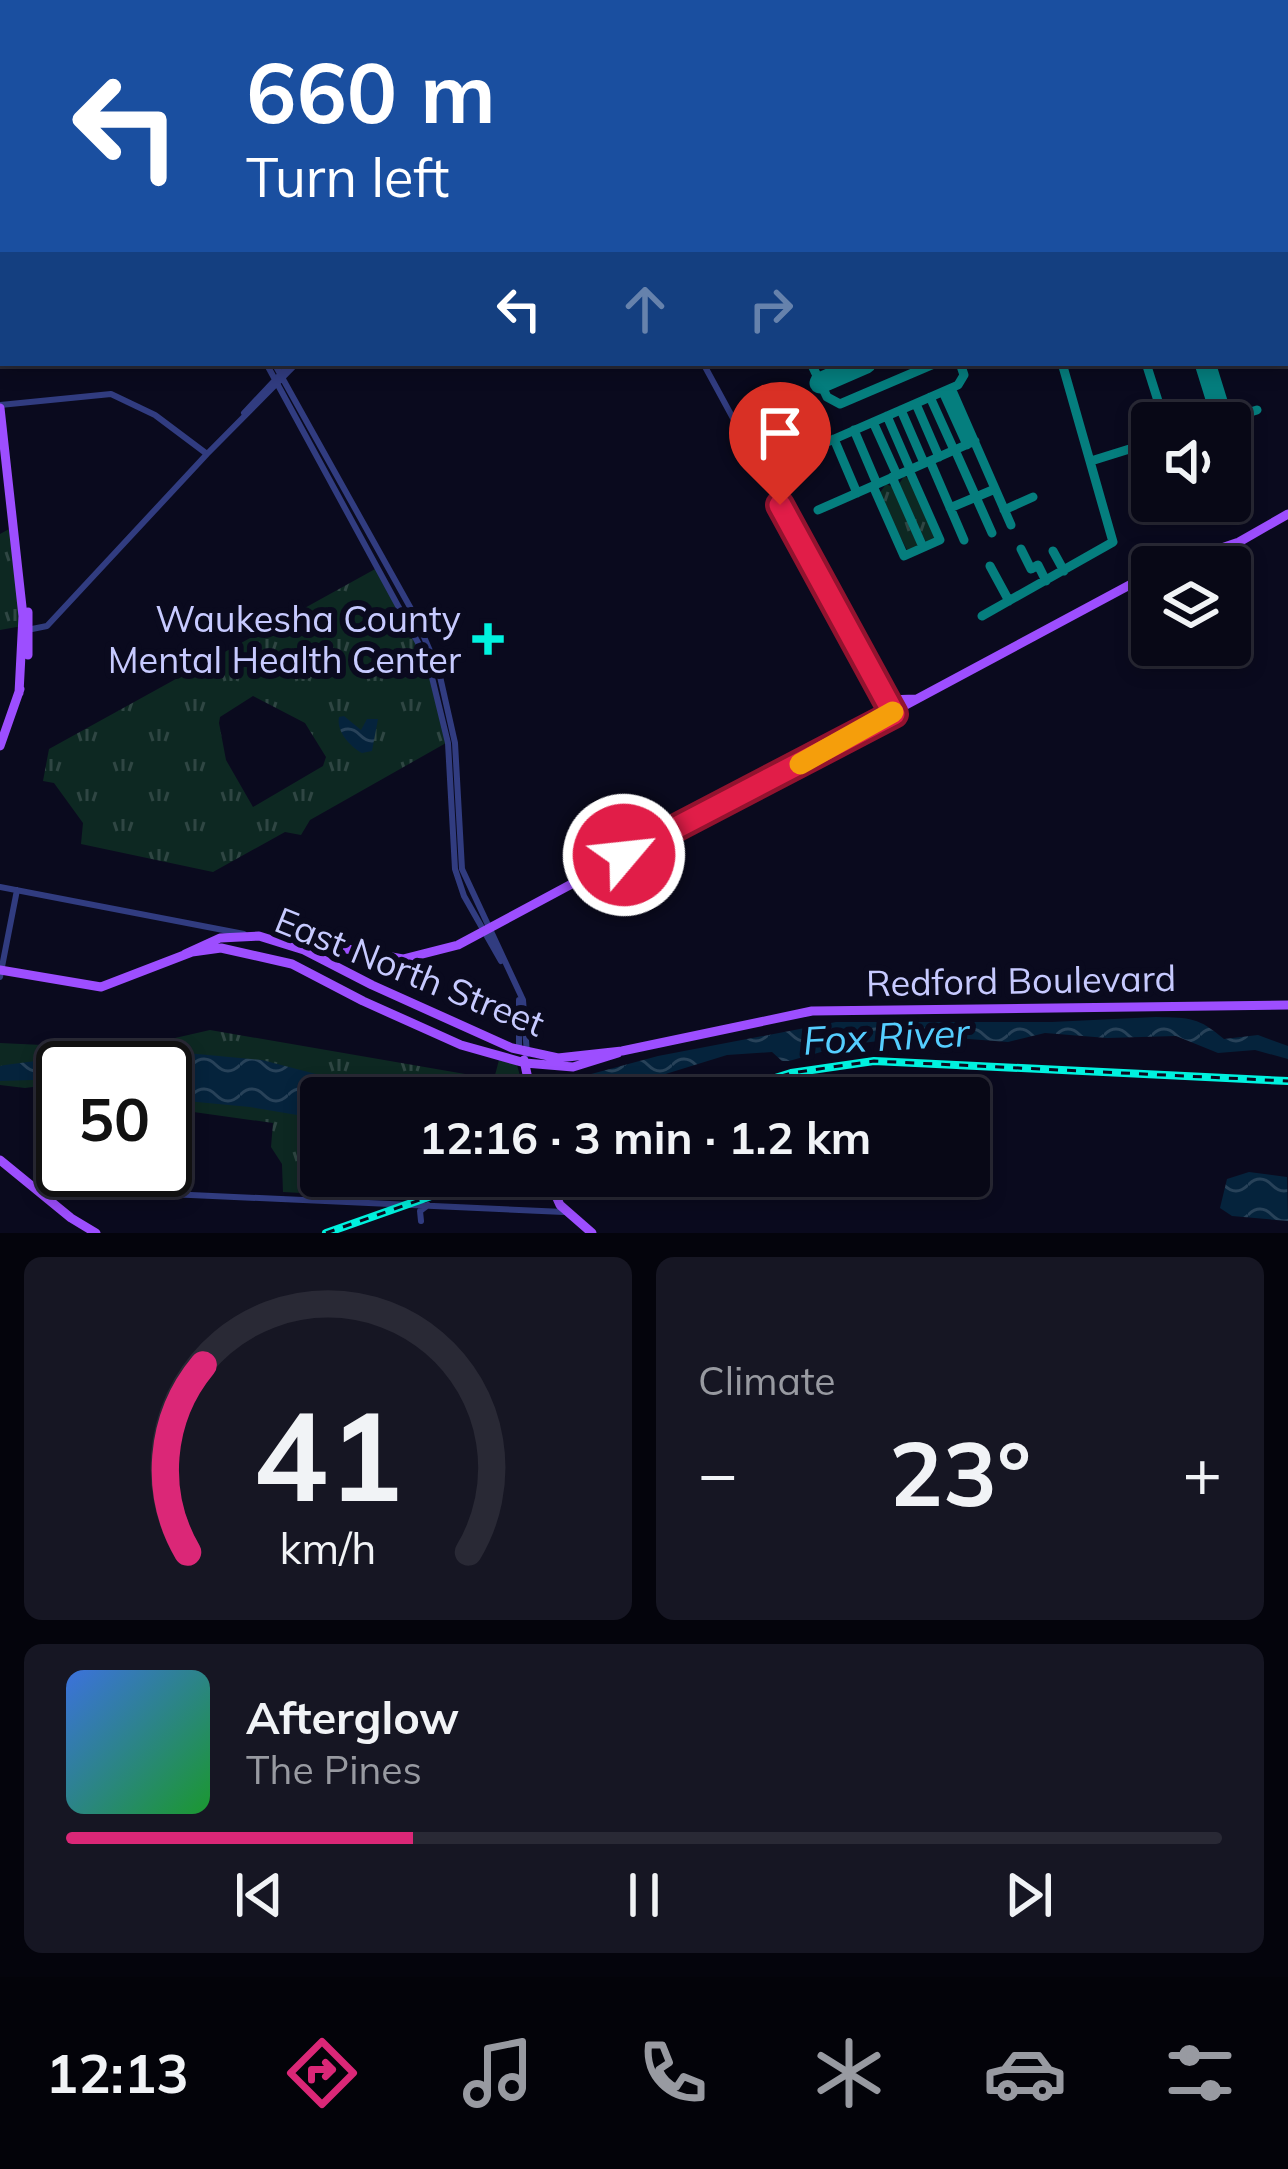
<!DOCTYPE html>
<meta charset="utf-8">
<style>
:root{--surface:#080816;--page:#161623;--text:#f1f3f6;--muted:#989aa1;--line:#292935;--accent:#db2777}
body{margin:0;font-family:Mulish,sans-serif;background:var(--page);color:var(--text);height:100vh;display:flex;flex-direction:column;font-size:45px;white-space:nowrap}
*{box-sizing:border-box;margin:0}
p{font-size:39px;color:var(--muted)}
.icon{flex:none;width:66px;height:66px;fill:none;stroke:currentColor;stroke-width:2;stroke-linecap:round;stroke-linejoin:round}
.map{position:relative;height:1233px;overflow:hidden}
.drawer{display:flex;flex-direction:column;gap:24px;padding:24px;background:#04040c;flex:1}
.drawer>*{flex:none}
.top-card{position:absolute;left:0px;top:0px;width:1290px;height:366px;box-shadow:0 6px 18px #0003,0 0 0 3px var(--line);background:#1a4fa0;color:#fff;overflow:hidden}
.buttons{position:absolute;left:1131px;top:402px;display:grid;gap:24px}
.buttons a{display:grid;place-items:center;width:120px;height:120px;border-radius:12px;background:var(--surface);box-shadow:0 6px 18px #0003,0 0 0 3px var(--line);font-size:60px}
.speed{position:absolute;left:36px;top:1041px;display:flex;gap:24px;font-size:60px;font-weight:700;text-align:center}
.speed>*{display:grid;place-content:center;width:156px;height:156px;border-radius:50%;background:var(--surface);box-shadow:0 6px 18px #0003,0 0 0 3px var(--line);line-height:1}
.speed .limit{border:6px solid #111;border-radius:18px;background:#fff;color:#111}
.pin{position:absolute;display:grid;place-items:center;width:102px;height:102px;color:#fff;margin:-123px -51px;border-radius:50% 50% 50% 0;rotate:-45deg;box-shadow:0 0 12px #0007}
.pin .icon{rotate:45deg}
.me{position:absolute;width:132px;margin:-66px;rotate:62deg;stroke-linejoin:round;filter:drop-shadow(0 0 9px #0008)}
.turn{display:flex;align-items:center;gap:42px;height:252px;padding:0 48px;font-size:54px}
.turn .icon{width:156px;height:156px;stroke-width:2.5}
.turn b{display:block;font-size:84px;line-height:102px}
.lanes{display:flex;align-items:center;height:114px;padding:0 48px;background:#0003;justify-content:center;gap:60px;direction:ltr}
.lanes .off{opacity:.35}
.big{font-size:90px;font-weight:700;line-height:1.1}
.drawer .tile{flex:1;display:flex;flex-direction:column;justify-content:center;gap:18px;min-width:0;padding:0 42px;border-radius:18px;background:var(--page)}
.drawer .dial{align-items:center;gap:0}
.dial svg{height:312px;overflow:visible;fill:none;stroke:var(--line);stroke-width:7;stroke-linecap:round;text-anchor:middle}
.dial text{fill:var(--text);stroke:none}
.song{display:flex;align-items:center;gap:36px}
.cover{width:144px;height:144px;border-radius:18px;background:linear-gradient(135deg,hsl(220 70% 55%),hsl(130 70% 35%))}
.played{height:12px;border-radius:6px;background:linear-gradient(90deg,var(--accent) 30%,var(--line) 30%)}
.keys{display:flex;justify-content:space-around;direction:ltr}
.heat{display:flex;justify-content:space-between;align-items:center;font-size:66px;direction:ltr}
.drawer .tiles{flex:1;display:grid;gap:24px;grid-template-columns:1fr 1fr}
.tile:last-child{grid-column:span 2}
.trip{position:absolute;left:300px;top:1077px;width:690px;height:120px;border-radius:12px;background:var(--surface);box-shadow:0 6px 18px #0003,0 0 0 3px var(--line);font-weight:700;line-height:120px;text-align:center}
.tabs{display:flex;height:192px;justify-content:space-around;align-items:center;background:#030309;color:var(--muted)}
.tabs .icon{width:84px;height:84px}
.tabs .active{color:var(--accent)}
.tabs b{font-size:54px;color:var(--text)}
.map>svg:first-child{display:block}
.grass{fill:url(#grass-tufts);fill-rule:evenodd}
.water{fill:url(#water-waves)}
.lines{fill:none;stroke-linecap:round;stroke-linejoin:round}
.taxiway{stroke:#057e7e;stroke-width:9}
.runway{stroke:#057e7e;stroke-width:21}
.minor{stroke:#313c80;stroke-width:6}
.major{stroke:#9d4eff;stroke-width:9}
.rail-casing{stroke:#00f2df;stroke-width:8}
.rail{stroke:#0a0a1e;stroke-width:3;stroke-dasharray:9;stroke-linecap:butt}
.route-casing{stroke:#92132f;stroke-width:30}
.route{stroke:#e11d48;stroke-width:21}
.slow{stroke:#f59e0b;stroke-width:21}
.poi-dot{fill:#00f2df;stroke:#0a0a1e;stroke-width:4.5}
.labels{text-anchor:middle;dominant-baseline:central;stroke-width:12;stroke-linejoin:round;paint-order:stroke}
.poi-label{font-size:36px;fill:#c7caff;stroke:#0a0a1e;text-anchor:end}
.street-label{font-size:36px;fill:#c7caff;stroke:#0a0a1e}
.water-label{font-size:39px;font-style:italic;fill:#55ceff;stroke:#0a0a1e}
</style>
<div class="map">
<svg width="1288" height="1233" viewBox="0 0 1288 1233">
<defs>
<pattern id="grass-tufts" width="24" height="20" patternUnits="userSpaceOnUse" patternTransform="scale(3)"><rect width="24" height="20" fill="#0d2822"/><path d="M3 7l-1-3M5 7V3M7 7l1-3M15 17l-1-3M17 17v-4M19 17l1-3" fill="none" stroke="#2f4643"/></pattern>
<pattern id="water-waves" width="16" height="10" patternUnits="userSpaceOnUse" patternTransform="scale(3)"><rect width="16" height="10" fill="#05233c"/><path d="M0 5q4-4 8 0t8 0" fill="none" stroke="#284259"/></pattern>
</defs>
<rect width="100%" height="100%" fill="#0a0a1e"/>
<path class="grass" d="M904 476 911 480 937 537 927 544 898 486Z
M886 484 895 488 920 544 908 552 879 494Z
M13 527 22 626 0 630V534Z
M377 568 427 664 446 743 310 820 301 835 285 832 213 872 81 844 83 823 54 783 43 781 49 749ZM253 696 305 723 326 757 323 766 253 807 226 760 219 723 220 717Z
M210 1030 494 1079 499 1060 517 1065 526 1098H321V1176H479L415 1199 283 1192 282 1164 271 1147 273 1123 165 1108V1068H63V1083L25 1088 0 1085V1043L84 1047 162 1041Z"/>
<path class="water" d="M344 716 361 730 367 719H378L372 751 362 753C351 747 336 732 339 717Z
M1156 1017C1191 1018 1198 1017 1224 1039L1258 1035 1288 1046V1059L1255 1050 1218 1053 1176 1036 1107 1038 1045 1033 1008 1042 930 1036 895 1039 846 1045 789 1061H782L772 1052 727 1055 588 1098H321V1119L250 1107 165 1099V1068H63V1079L0 1081V1066L5 1065 81 1055 176 1052 262 1060 366 1087 424 1091 543 1087 658 1056 836 1022H1052Z
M1249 1172 1287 1177 1288 1221 1232 1216 1220 1208 1227 1179Z"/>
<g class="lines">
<path class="taxiway" d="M986 0 987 3
M1035 0 1036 3
M1124 0 1125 3
M811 363 827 397 840 404 936 363
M1146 363 1165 423
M951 388 1011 525
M943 392 967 445
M930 397 954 450
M916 404 939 457
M901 410 924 463
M887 416 910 469
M873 422 897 475
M1215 423 1257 410
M854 430 877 484
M834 439 857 493
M955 450 992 533
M793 457 958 385 964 375 960 363
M930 461 964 540
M1091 461 1152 442
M892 477 923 547
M873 486 904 556 940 540 909 470
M950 508 995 489
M818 510 975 441
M1004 510 1033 497
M1021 549 1031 569 1038 565 1046 581
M1053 551 1064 571
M990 566 1009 601
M982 616 1113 542 1062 363"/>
<path class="runway" d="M1094 0 1095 3
M1205 363 1223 421
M820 383 866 363"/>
<path class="minor" d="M499 0 500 3
M0 141 3 140
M0 149 3 148
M266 363 428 661 448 743 455 869 464 896 501 961
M274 363 415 616 439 672 455 743 462 869 523 1000 527 1054
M703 363 886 700
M0 405 111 394 155 415 207 454
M244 413 291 363
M27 630 47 626 207 454 297 363
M0 887 244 934
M0 977 17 890
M519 1050V1000
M48 1198 60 1189 564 1212
M421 1221 420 1211 428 1205"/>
<path class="major" d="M0 408 23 616 19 693
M1166 567 1239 542 1288 514
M28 655V612
M886 700 916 699
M0 746 20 689
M299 948 307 942 403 959 458 945 1152 573
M185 954 220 938 259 936 304 950 372 985 512 1048 558 1058 622 1051 812 1011 1288 1005
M0 970 101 987 192 952 221 948 292 964 363 1001 461 1045 525 1063 573 1067 618 1053
M524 1060 532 1098
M0 1160 71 1218 96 1233
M547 1176 560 1205 592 1233"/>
<g class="rail-casing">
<path id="rail" d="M712 1098 791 1073 874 1061 1288 1081
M326 1233 488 1176"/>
</g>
<use href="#rail" class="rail"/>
</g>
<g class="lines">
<g class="route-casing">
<path id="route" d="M624 855 894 714 780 505"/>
</g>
<use href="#route" class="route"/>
<path class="slow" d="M800 764 893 712"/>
</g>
<path class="poi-dot" d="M482 621h12v12h12v12h-12v12h-12v-12h-12v-12h12z"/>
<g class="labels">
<g class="poi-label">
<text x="461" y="618">Waukesha County<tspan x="461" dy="41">Mental Health Center</tspan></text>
</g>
<g class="street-label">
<text transform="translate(410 971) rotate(22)">East North Street</text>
<text transform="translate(1021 980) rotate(-1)">Redford Boulevard</text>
</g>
<g class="water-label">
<text transform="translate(886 1036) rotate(-3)">Fox River</text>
</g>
</g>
</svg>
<div class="buttons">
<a><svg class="icon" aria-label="sound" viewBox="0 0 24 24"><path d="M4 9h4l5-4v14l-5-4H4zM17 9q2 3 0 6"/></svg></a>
<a><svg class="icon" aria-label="layers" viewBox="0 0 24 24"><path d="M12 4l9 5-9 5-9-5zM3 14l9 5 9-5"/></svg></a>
</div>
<div class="speed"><div class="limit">50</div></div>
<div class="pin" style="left:780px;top:505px;background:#d93025"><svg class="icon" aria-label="arrive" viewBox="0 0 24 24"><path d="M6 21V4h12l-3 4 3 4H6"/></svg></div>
<svg class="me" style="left:624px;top:855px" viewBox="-20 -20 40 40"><circle r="17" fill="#e11d48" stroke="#fff" stroke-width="3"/><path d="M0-11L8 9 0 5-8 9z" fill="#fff"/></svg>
<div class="trip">12:16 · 3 min · 1.2 km</div>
<div class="top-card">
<div class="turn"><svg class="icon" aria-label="left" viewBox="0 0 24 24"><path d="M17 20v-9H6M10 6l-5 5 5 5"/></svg><div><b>660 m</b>Turn left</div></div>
<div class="lanes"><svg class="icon" aria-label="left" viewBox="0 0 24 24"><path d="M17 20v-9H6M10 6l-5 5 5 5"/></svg><svg class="icon off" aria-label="ahead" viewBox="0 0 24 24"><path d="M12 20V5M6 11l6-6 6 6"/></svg><svg class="icon off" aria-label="right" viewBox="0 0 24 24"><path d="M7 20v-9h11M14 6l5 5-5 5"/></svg></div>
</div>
</div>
<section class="drawer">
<div class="tiles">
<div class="tile dial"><svg viewBox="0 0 100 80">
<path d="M14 69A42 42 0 1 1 86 69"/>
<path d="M14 69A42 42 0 0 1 18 21" stroke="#db2777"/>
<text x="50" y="56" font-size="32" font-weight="700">41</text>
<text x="50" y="72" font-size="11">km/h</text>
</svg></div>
<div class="tile"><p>Climate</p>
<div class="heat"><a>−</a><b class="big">23°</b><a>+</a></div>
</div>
<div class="tile">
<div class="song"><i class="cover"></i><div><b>Afterglow</b><p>The Pines</p></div></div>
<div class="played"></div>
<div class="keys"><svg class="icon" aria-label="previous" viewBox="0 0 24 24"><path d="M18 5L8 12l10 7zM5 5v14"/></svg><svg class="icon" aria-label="pause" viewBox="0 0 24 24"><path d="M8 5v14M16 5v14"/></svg><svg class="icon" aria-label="next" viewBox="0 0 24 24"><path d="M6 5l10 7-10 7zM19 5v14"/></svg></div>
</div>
</div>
</section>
<nav class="tabs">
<b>12:13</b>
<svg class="icon active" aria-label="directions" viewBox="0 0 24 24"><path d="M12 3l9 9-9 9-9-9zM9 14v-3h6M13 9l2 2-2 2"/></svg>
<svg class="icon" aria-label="music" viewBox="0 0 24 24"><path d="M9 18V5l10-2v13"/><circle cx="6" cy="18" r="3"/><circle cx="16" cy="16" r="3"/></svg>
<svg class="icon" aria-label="phone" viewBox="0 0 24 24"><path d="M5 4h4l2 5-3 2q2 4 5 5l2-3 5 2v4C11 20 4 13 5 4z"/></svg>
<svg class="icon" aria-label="climate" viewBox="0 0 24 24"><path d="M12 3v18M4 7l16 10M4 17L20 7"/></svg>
<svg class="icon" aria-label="car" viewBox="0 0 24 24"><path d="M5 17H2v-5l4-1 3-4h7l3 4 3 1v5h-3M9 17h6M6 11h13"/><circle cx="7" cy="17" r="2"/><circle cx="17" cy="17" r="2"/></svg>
<svg class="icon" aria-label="filters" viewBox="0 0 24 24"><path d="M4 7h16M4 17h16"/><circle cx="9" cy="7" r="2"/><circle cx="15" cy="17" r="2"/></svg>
</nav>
